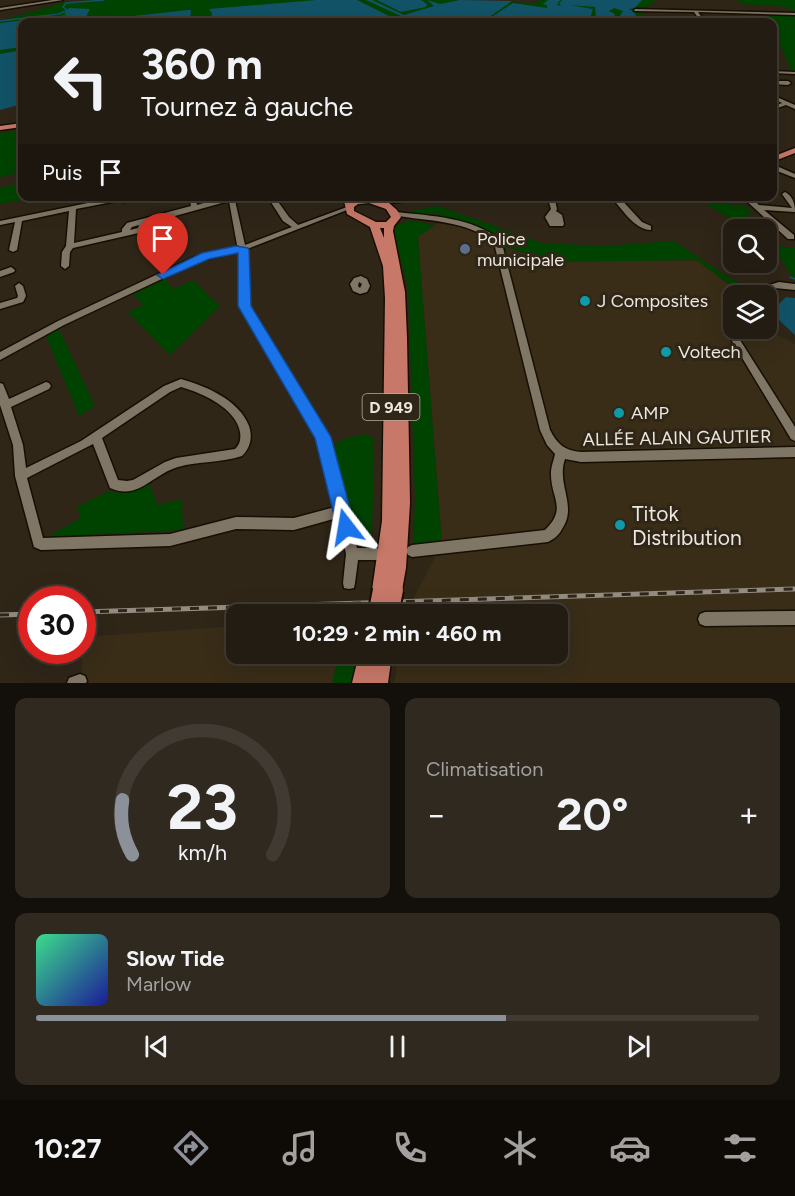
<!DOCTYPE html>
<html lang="fr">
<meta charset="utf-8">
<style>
:root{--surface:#231c12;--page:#2f2920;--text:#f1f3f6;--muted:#a3a19f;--line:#403a32;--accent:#8c9099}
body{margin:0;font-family:Figtree,sans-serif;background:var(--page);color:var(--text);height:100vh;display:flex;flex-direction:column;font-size:22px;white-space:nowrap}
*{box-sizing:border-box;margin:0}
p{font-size:20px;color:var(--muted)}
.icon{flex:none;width:33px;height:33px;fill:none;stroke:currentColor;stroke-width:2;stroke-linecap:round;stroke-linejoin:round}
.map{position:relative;height:683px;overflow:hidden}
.sheet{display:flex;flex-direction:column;gap:15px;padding:15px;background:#130f0a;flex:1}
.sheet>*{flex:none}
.hud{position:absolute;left:18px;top:18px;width:759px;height:183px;border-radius:12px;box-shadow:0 6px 24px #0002,0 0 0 2px var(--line);background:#231c12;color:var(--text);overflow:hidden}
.controls{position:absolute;left:723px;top:219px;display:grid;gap:12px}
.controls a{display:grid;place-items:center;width:54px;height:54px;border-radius:12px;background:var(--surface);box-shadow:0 6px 24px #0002,0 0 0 2px var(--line);font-size:30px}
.speed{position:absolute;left:18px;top:586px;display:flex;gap:12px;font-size:30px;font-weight:700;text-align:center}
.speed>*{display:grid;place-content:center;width:78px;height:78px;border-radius:50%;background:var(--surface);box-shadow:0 6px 24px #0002,0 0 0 2px var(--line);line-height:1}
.speed .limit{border:9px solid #d22;background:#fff;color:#111}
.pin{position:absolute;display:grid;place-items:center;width:51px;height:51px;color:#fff;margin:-62px -26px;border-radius:50% 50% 50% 0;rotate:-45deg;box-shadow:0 0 6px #0007}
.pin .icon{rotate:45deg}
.me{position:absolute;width:66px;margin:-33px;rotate:346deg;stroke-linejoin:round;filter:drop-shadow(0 0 4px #0008)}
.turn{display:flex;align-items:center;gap:21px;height:126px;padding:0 24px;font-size:27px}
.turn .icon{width:78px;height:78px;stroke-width:2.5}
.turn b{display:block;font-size:42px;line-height:51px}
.then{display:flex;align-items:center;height:57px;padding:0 24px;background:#0003;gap:12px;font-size:22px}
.big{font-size:45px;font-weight:700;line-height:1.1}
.sheet .card{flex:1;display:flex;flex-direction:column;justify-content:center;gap:9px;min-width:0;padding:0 21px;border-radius:12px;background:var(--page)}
.sheet .dial{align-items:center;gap:0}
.dial svg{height:156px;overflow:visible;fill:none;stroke:var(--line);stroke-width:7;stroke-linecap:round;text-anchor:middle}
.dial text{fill:var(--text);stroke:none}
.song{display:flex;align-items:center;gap:18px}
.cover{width:72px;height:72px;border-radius:9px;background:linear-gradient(135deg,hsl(150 70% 55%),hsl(240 70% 35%))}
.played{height:6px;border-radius:3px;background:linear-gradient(90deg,var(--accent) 65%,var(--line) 65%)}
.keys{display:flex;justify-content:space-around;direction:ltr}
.heat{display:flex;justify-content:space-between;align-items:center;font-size:33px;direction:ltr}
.sheet .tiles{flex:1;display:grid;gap:15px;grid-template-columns:1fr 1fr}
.card:last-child{grid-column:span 2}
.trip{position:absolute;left:226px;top:604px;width:342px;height:60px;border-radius:12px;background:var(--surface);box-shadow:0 6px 24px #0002,0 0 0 2px var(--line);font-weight:700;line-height:60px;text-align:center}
.dock{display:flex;height:96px;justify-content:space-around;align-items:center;background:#0e0b07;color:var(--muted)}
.dock .icon{width:42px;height:42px}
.dock .selected{color:var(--accent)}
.dock b{font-size:27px;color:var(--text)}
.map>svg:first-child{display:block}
.built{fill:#392d18}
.green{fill:#004301}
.water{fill:#125368}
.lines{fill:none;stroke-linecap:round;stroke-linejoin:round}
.stream{stroke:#125368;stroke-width:1.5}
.minor-casing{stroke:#170f03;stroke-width:3}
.major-casing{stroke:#170f03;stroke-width:3}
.minor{fill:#807665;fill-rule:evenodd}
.major{fill:#c77868;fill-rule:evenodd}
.rail-casing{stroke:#938c80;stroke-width:5}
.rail{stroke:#2f2618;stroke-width:3;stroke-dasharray:9;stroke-linecap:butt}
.major-bridge-casing{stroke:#170f03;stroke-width:20;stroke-linecap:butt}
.major-bridge{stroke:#c77868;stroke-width:16}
.route{fill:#1a73e8;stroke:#114b97;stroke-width:1.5}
.service-dot{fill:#5c6f8a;stroke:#2f2618;stroke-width:2}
.culture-dot{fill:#0f9aa8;stroke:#2f2618;stroke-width:2}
.labels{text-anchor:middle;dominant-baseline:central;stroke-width:6;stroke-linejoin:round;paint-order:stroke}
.shield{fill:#2f2618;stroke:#b4aea3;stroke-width:1.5}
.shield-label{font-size:16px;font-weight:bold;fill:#ede8de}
.poi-label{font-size:18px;fill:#ede8de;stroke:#2f2618;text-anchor:start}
.street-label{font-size:18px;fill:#ede8de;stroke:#2f2618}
.near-poi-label{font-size:21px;fill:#ede8de;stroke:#2f2618;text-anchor:start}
</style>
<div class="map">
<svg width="795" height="683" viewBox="0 0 795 683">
<rect width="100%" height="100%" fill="#2f2618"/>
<path class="built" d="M447 217 488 232 497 238 503 246 546 261H698L742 295 734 296V328L766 329 795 344V683H394L399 654H558V615H405L442 544 418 236Z
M237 626V654H357L350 683H81L83 637Z"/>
<path class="green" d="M98 0H460L403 15V18L396 22H22V50L0 54V21L65 2Z
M542 0H654L655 2 642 9 644 17 650 22H482L508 2 534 3Z
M737 0H795V11L780 6 742 4Z
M766 15H795V72H792L773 29 772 22H769Z
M18 131 22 153V172L0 177V133Z
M22 183V196L39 197 0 204V188Z
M695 197H725L731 205H744L747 209 756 212 745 213 763 229H747Z
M438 206 542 243 603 246 674 241 731 279 757 290 752 295H743L697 260 548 262 507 247V251L504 250 501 241 488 232 438 214H409L410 211Z
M405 222H421L434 226 418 237 442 544 413 546 415 500 408 286 393 231 395 226Z
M766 233 784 248 795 247V281L778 254 767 245Z
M165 279 174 289 193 280 220 306 170 355 128 312 143 305 133 294Z
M59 329 95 406 79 416 46 336Z
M365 434 374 439 372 544 371 549 364 550 354 537 331 448 344 439Z
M148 482 158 505 182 499 183 530 47 537 81 518 77 507 109 491C125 496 134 490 148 482Z
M339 654H358L351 683H332Z"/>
<path class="water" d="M317 0H357L393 18 379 22H210L212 14 209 9Z
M366 0H372L404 15 434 6 427 0 440 4 460 0 512 1 482 22H396L403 17Z
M377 0H421L427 4 426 7 401 12Z
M548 0H560L557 5 561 6 559 3 562 0H642L635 8 629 9 635 12 637 22H616L623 11 614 8 609 11 615 14 613 22H592L596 19 595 7 570 5 593 9 591 16H594L590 22H495L503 15 493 22H484L513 3 547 8V5L543 4Z
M69 8 90 9 86 17 90 18 124 17 188 10H191L190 22H22V47L0 50V23L67 15 64 14Z
M22 50V104L0 110V54Z
M786 297 795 298V335L780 321 774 309Z"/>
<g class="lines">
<path class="stream" d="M0 21 59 14 67 10 63 7 66 3 104 0
M790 277 795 279"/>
<g class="minor-casing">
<path id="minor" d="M53 0H63L0 10V8Z
M635 9 795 13V15L698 12 705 22H701L694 12 634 11Z
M772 71 795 72V74L772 73Z
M772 81H788L791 83 788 85 772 84Z
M772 95 795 105V109L786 105 772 110V107L782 103 772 98Z
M772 164 795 174V178L772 169Z
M785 192C793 196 795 204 795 212L764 210 794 235V239H788L741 196H749L759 205 792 208 782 194Z
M132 196H148L125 202 117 201 76 209 74 243 122 232V229L127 223 191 206 189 196H195L197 205 228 196H234L245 245 292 227 283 221 267 196H274L289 217 298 225 347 207H351L352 208 247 249 249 306 328 437 357 548H377L381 550 383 554 381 558 377 560H358L355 583 354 588 349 589 344 588 343 583 346 554 337 518 294 530 236 529 170 546 41 550 34 547 15 476 13 445 0 405V383L3 384 9 399 46 382 49 383 51 386 49 389 11 407 23 445 26 468 81 441 164 386 181 379C206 386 239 400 249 426 253 438 250 448 242 456 221 463 199 461 178 467 153 474 138 501 110 488L93 444 27 478 43 538 170 534 236 517 294 518 335 507 318 438 241 306 240 251 200 261 64 325 0 360V352L58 321 194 257 238 247 241 248H244L237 245 229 201 175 216 180 235 179 237H176L172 235 169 217 147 223V228L143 232 73 248 70 252 69 266 65 269 61 266 62 252 66 246 69 211 22 221 17 250 13 252 9 250 15 222 0 225V221L117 197 125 198ZM139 225 138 228 130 230 132 227ZM181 387C202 393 236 408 240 432 241 439 240 444 235 449L176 458 165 462 133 480 127 481 118 480 102 438 170 392Z
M547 196H554L557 209 556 211 562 215 564 224 563 226H550L545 217 551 209Z
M610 196H618L642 222 651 226V230C634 230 621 207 610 196Z
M396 212C432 216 471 217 501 240L550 430C557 444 565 451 581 452L795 447V457L581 462 565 459C556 484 578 506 562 529 559 535 554 539 548 542L412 557 408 555 406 551 408 547 412 545 545 530C568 508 550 498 551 472 551 466 554 460 555 454L547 445 540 430 494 243C465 219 429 222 394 215V213Z
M11 267 15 270 14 272 0 277V271Z
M361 276 367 279 370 286 367 292 360 294 353 291 350 284 354 278ZM359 282 362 284 360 288 358 286Z
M779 282 795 284V290L775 288 763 296H754L763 287Z
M19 283 23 286 26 296 23 302 0 309V303L17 298 18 296 15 286Z
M734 324V328H738L736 332 740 340 795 427V441L791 439 732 341 728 332 731 325Z
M795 611V625L705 626 700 624 698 619 700 614 705 612Z
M80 674 85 676 87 681 86 683H67L69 678Z"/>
</g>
<g class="major-casing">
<path id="major" d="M22 123V127L0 130V126Z
M795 148V153L772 162V157Z
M343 196H352V200L362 198 377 199 403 196H437L433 199 389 203 397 210 401 217 394 226 393 231 405 292 407 338 410 503 406 568 401 596 395 599 388 594 381 599 375 596 372 590 382 521 385 298 383 266 370 227 347 214ZM369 203 386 209 391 217 386 222H376L354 211V207L358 204ZM380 228H384V238Z
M359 654H392L388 683H352Z"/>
</g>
<use href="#minor" class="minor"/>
<use href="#major" class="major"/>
<g class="rail-casing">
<path id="rail" d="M82 612 795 589
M0 615 32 614"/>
</g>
<use href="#rail" class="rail"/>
<g class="major-bridge-casing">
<path id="major-bridge" d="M376 615 381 590
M390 615 395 590"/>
</g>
<use href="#major-bridge" class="major-bridge"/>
</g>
<path class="route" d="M236 246 248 248 249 250 251 306 331 437 355 527 352 533 346 536 340 533 337 527 315 438 238 306V253L209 259 163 279 157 275 202 253Z"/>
<circle class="service-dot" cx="465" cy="249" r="6"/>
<g class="culture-dot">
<circle cx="585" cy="301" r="6"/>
<circle cx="666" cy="352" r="6"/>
<circle cx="619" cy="413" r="6"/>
<circle cx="620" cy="525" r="6"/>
</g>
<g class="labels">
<rect class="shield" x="362.5" y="394" width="57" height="26" rx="4.5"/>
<g class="shield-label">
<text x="391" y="407">D 949</text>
</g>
<g class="poi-label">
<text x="477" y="239">Police<tspan x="477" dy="21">municipale</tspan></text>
<text x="597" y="301">J Composites</text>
<text x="678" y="352">Voltech</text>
<text x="631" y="413">AMP</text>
</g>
<g class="street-label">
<text transform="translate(677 438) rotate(-1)">ALLÉE ALAIN GAUTIER</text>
</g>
<g class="near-poi-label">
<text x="632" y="513">Titok<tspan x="632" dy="24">Distribution</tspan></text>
</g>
</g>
</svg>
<div class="controls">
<a><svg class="icon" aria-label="search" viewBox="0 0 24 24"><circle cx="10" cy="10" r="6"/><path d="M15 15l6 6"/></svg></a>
<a><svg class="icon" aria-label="layers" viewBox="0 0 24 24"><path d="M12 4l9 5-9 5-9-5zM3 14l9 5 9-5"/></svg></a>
</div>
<div class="speed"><div class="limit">30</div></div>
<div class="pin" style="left:163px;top:275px;background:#d93025"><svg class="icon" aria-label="arrive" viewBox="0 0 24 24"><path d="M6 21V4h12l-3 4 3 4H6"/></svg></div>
<svg class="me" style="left:346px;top:527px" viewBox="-20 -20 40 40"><path d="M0-17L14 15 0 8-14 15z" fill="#1a73e8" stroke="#fff" stroke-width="4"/></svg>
<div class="trip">10:29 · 2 min · 460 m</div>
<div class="hud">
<div class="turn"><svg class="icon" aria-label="left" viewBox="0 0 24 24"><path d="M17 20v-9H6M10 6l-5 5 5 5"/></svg><div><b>360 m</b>Tournez à gauche</div></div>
<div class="then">Puis<svg class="icon" aria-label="arrive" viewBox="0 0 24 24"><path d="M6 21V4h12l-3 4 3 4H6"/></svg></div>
</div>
</div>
<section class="sheet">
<div class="tiles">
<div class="card dial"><svg viewBox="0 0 100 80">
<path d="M14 69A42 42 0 1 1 86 69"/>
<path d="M14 69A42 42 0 0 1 9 41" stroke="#8c9099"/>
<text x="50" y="56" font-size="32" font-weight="700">23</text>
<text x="50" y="72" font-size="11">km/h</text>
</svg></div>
<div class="card"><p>Climatisation</p>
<div class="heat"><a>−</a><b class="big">20°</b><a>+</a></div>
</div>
<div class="card">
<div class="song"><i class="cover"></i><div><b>Slow Tide</b><p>Marlow</p></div></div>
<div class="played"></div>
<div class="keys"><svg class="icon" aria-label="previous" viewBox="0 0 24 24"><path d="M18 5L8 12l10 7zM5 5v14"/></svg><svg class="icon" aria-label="pause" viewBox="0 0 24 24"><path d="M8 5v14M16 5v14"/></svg><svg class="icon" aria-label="next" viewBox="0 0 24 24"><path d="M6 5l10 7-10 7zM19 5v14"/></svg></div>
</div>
</div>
</section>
<nav class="dock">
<b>10:27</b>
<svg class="icon selected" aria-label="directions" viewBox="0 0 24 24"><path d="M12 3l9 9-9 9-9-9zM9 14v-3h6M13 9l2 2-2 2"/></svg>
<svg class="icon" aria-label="music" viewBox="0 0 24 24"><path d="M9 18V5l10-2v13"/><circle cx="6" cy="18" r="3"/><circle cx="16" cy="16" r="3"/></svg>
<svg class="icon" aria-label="phone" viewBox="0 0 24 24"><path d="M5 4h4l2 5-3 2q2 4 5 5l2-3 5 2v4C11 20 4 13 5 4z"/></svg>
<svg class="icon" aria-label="climate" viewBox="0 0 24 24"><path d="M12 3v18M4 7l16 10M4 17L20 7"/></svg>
<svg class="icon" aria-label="car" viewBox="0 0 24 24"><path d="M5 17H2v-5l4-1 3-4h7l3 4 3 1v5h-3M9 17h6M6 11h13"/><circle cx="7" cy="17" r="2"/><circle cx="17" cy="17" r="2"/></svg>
<svg class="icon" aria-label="filters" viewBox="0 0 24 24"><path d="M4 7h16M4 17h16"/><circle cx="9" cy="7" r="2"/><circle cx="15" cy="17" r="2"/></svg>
</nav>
